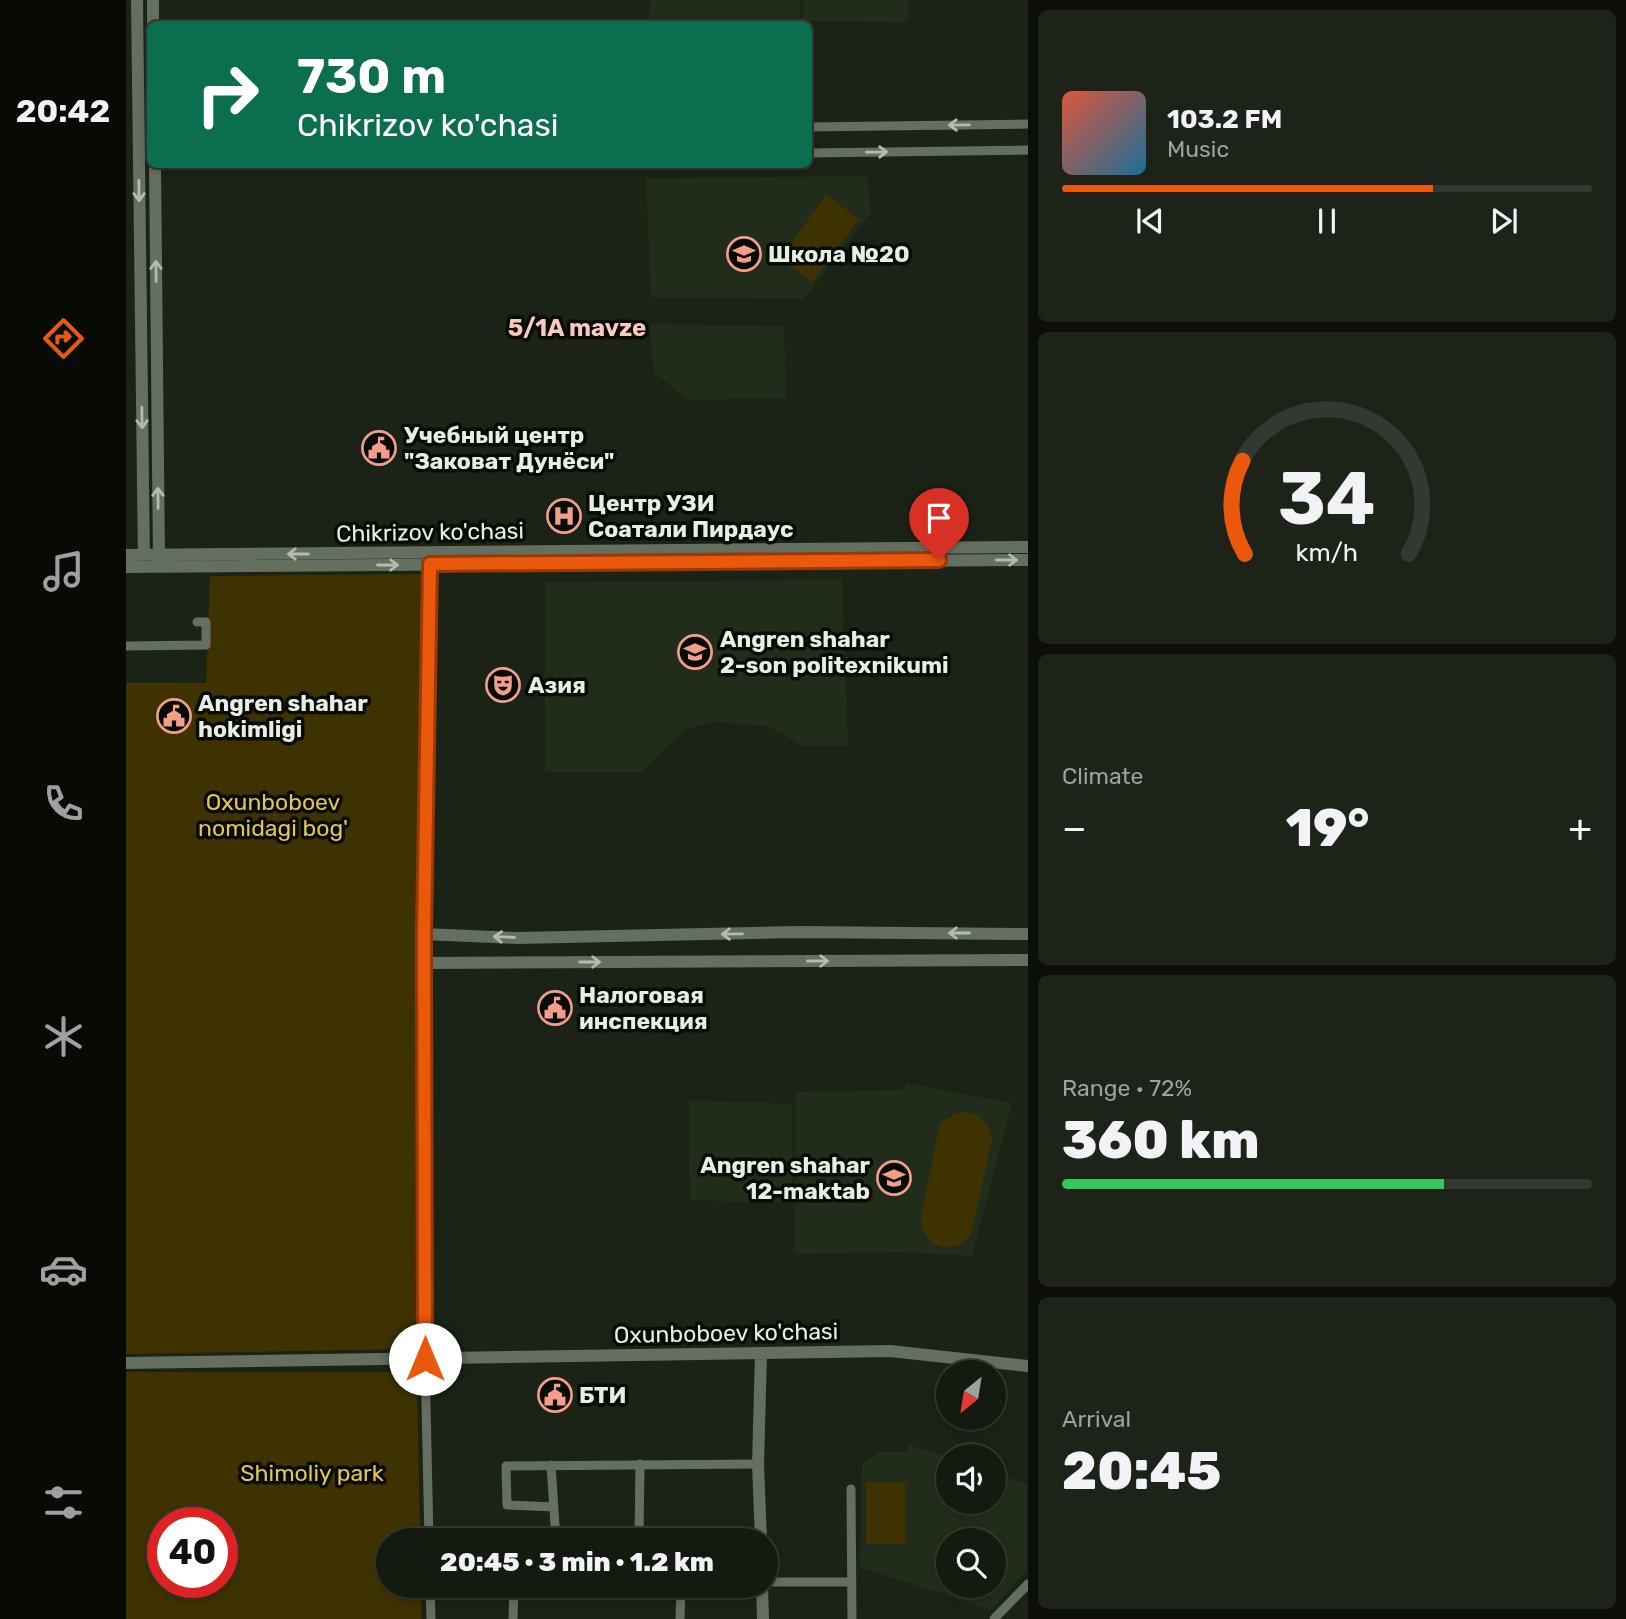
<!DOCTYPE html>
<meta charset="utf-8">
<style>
:root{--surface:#141a10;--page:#1d2319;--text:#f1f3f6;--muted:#9da19f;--line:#333830;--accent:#ea580c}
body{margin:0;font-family:Rubik,sans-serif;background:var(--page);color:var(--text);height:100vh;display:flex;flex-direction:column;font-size:26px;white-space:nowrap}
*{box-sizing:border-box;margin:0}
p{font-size:23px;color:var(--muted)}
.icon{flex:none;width:38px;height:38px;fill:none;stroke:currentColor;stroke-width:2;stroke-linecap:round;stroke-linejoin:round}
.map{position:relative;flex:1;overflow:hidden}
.details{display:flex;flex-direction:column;gap:10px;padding:10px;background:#0b0e09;width:598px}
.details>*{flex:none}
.hud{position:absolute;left:21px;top:21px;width:665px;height:147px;border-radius:10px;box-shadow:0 4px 10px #0003,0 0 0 2px var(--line);background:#0b6e4f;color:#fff;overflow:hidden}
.needle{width:46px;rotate:210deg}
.buttons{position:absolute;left:810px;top:1360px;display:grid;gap:14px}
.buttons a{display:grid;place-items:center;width:70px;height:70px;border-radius:50%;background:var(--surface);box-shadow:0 4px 10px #0003,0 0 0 2px var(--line);font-size:35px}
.speed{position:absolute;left:21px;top:1507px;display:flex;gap:14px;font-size:35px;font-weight:700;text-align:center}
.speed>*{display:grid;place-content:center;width:91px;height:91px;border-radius:50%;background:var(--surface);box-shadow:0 4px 10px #0003,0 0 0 2px var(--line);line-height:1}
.speed .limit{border:10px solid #d22;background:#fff;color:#111}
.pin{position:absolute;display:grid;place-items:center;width:60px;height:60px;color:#fff;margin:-72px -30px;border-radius:50% 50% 50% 0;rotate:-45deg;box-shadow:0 0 7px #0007}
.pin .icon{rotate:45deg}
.me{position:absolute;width:77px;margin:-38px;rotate:0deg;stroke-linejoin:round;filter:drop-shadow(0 0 5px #0008)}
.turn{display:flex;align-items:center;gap:24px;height:147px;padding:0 35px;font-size:32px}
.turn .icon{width:91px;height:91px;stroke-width:2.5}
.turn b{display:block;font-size:49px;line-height:60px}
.big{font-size:52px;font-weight:800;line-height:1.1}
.details .card{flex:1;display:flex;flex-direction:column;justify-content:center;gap:10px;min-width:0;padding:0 24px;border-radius:10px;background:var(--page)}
.details .dial{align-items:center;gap:0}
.dial svg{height:182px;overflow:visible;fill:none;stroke:var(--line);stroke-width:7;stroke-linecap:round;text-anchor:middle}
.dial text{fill:var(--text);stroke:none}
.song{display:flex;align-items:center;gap:21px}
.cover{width:84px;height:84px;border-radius:10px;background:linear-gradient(135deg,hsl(10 70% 55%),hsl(200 70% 35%))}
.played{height:7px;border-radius:4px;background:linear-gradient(90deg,var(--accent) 70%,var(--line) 70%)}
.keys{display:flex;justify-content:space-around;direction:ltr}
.heat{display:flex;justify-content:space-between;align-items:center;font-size:38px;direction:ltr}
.charge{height:10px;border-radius:5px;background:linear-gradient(90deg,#34c759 72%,var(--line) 0)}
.trip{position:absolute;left:250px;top:1528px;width:402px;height:70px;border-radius:35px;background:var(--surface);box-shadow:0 4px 10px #0003,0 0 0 2px var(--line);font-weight:800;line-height:70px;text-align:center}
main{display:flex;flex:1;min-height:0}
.dock{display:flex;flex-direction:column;width:126px;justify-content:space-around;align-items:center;background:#080a06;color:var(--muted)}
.dock .icon{width:49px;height:49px}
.dock .on{color:var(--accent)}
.dock b{font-size:32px;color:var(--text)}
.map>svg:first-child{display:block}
.built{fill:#212d1a;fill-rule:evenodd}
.green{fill:#3f3201;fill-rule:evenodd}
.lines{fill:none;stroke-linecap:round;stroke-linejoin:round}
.street{stroke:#656f60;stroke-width:9}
.secondary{stroke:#656f60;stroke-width:12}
.oneway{stroke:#b4bbb0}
.route-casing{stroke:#983908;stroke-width:18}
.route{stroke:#ea580c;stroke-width:12}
.labels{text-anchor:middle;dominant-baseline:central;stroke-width:7;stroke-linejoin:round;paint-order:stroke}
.poi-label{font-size:23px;font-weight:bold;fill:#e9eee5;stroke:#070b06;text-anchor:start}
.street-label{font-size:23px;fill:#e9eee5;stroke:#070b06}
.park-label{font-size:23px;fill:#e7c54e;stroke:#070b06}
.neighbourhood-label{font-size:24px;font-weight:bold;fill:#fbc8bd;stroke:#070b06}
</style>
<main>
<nav class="dock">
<b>20:42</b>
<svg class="icon on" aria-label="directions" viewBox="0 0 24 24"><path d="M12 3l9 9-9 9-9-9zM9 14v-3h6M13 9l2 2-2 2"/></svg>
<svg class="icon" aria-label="music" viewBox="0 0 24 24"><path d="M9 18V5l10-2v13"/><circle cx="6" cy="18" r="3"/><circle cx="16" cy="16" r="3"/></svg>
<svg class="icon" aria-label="phone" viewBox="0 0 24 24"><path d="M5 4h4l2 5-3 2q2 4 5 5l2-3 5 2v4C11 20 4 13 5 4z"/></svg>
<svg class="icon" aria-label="climate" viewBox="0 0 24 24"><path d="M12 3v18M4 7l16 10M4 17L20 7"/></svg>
<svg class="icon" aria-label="car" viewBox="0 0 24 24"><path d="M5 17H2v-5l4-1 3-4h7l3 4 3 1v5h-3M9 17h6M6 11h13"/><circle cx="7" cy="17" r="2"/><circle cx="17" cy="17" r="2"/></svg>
<svg class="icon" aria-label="filters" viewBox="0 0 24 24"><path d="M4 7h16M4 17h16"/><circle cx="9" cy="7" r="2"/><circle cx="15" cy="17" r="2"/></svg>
</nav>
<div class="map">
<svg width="902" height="1619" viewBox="0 0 902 1619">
<rect width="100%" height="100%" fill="#1b2216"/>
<path class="built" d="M524 0H674L675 24H523Z
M678 0H782V22L677 21Z
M741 176 745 212 678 299 525 297 520 178Z
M523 324 658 326 660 398 562 400 528 372Z
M716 580 722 745H675L642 726 587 722 560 729 515 772H419V582Z
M780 1083 886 1103 846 1256 775 1252 669 1254 670 1092 779 1090Z
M563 1100 666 1104 667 1203 564 1200Z
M783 1445 822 1457V1502H868V1472L901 1484V1570L865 1610 734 1567 736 1463 754 1452H780ZM822 1540H868V1586H822Z"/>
<path class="green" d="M700 195 733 219 686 282 654 259Z
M295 574 290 1349 0 1354V683H80L84 576Z
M834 1112C852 1112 863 1121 866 1139L845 1235C824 1258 795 1247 795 1216L813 1128 818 1120Z
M0 1372H291L294 1540H262V1586H295V1619H0ZM96 1522V1582H37V1522Z
M740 1482 779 1483V1544H740Z"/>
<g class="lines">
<path class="street" d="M682 127 902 124
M682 153 902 150
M0 646 80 645V622H71
M299 1359 303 1540
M425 1465 430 1540
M725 1489 726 1619
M428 1507 381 1505 380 1466 632 1464
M513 1540 514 1464
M640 1582H725
M304 1586 305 1619
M387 1619 388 1586
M554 1619 555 1586
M868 1619 902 1584"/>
<path class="secondary" d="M11 0 18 563
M27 0V24
M29 164 33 563
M0 555 902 547
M0 567 902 560
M298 934 392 938 673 932 902 934
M298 963 902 960
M299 1359 298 934 304 564
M0 1363 764 1351 902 1366
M635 1540 632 1464 635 1353
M636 1586 637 1619"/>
</g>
<defs><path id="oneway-shaft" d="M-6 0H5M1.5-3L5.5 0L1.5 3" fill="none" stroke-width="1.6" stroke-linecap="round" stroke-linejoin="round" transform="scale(1.75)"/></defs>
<g class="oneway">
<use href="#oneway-shaft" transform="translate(833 125) rotate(179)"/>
<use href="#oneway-shaft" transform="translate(751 152) rotate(-1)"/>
<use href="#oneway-shaft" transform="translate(13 191) rotate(89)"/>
<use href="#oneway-shaft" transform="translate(30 271) rotate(-91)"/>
<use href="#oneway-shaft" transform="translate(16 418) rotate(89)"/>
<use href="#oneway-shaft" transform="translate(32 498) rotate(-91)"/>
<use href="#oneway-shaft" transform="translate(172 554) rotate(180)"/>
<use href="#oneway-shaft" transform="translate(881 560)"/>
<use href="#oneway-shaft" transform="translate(262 565)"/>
<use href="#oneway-shaft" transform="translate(833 933) rotate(-180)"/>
<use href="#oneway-shaft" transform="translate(606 934) rotate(179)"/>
<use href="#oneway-shaft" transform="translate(378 937) rotate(-178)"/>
<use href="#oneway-shaft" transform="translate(692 961)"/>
<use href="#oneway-shaft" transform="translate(464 962)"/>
</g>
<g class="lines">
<g class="route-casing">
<path id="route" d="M299 1359 298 934 304 564 813 560"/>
</g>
<use href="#route" class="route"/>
</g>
<defs>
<g id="school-ring" transform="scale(1.75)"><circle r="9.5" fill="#070b06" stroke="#f49e8a" stroke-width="1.5"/><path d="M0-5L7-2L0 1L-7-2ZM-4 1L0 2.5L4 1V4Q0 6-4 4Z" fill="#f49e8a"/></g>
<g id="civic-ring" transform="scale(1.75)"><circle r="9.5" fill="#070b06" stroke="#f49e8a" stroke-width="1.5"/><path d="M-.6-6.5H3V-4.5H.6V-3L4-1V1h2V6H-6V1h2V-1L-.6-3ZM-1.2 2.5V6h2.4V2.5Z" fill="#f49e8a"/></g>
<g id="hospital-ring" transform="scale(1.75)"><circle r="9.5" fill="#070b06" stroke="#f49e8a" stroke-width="1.5"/><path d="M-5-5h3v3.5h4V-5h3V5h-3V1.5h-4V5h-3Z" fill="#f49e8a"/></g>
<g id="university-ring" transform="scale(1.75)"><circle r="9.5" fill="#070b06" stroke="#f49e8a" stroke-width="1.5"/><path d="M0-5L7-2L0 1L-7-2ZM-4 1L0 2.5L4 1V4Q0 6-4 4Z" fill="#f49e8a"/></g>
<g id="theatre-ring" transform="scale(1.75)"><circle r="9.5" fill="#070b06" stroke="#f49e8a" stroke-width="1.5"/><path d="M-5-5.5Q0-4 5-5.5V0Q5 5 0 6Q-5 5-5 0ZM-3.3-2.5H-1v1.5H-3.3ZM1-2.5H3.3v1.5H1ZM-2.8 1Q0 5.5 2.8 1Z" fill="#f49e8a"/></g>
</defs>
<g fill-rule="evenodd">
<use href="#school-ring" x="618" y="254"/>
<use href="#civic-ring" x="253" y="448"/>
<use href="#hospital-ring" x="438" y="516"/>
<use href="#university-ring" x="569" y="652"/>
<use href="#theatre-ring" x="377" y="685"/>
<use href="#civic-ring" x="48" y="716"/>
<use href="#civic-ring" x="429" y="1008"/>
<use href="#school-ring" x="768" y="1178"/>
<use href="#civic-ring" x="429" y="1395"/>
</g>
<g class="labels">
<g class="poi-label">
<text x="642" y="254">Школа №20</text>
<text x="278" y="435">Учебный центр<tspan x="278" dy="26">"Заковат Дунёси"</tspan></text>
<text x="462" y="503">Центр УЗИ<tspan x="462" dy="26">Соатали Пирдаус</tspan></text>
<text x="594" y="639">Angren shahar<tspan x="594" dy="26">2-son politexnikumi</tspan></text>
<text x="402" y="685">Азия</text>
<text x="72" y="703">Angren shahar<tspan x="72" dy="26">hokimligi</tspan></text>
<text x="453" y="995">Налоговая<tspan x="453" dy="26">инспекция</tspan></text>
<text x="744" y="1165" text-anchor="end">Angren shahar<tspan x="744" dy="26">12-maktab</tspan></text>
<text x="453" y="1395">БТИ</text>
</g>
<g class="street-label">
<text transform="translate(304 532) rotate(-1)">Chikrizov ko'chasi</text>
<text transform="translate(600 1333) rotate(-1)">Oxunboboev ko'chasi</text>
</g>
<g class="park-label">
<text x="147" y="802">Oxunboboev<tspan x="147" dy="26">nomidagi bog'</tspan></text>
<text x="186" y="1473">Shimoliy park</text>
</g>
<g class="neighbourhood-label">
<text x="451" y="328">5/1A mavze</text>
</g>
</g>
</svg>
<div class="buttons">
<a><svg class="needle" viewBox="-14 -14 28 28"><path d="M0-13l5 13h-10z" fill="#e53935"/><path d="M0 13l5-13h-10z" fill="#9da19f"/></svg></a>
<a><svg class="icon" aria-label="sound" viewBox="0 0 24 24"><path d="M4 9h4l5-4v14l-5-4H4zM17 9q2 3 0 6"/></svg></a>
<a><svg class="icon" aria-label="search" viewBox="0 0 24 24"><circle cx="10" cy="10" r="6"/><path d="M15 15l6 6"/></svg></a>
</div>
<div class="speed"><div class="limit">40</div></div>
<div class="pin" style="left:813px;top:560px;background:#d93025"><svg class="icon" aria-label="arrive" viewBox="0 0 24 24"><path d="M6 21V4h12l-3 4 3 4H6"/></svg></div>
<svg class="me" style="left:299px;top:1359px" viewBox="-20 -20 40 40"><circle r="19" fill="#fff"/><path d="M0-13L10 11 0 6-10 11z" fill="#ea580c"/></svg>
<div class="trip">20:45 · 3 min · 1.2 km</div>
<div class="hud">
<div class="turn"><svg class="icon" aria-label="right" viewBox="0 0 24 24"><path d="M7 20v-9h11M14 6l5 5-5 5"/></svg><div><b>730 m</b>Chikrizov ko'chasi</div></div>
</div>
</div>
<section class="details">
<div class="card">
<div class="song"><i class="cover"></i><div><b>103.2 FM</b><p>Music</p></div></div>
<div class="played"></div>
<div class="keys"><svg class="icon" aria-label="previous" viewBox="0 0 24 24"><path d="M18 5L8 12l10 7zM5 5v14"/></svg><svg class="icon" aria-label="pause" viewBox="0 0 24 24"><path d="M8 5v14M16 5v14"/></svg><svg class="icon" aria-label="next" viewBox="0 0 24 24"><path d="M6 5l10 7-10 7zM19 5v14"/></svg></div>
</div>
<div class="card dial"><svg viewBox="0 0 100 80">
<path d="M14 69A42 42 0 1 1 86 69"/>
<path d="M14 69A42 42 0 0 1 13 28" stroke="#ea580c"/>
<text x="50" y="56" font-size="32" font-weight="700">34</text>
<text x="50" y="72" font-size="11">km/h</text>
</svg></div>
<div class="card"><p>Climate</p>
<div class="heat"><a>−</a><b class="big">19°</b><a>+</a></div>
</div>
<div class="card"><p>Range · 72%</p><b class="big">360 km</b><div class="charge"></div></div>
<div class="card"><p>Arrival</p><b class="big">20:45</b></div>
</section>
</main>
